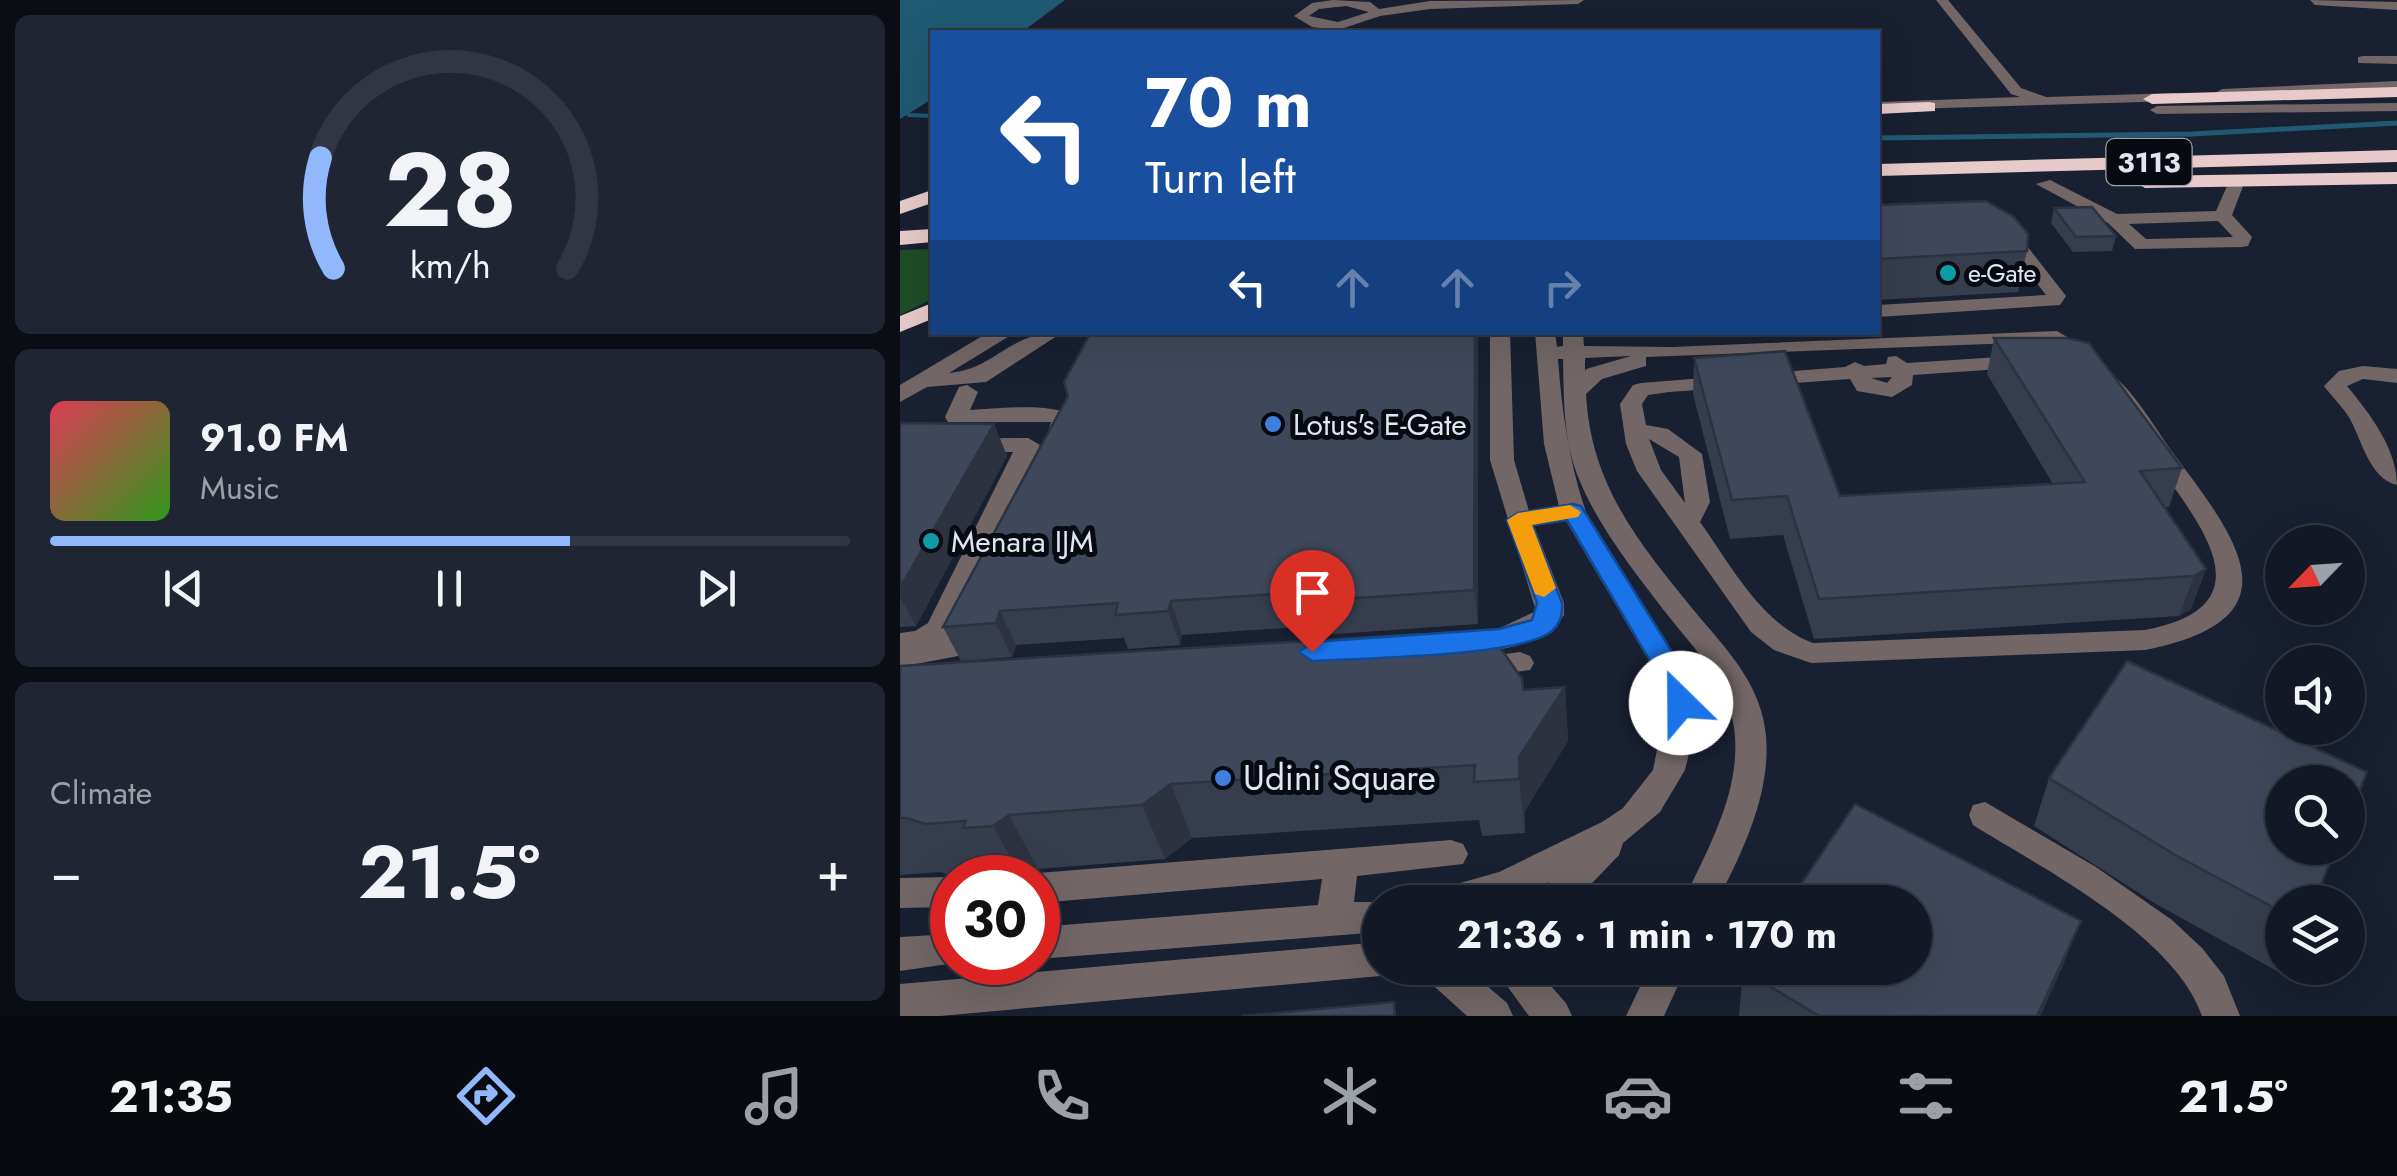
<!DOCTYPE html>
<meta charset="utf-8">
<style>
:root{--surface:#121825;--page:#1f2532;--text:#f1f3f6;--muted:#9ca0a7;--line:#313742;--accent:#91b8fd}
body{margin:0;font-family:Jost,sans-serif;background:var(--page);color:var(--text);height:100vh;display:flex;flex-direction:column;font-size:38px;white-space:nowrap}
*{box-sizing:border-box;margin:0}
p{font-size:32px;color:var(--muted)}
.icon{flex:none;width:55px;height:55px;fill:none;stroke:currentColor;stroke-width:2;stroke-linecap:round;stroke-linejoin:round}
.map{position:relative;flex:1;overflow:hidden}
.panel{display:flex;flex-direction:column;gap:15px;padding:15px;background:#0a0d14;width:900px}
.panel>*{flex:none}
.banner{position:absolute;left:30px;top:30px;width:950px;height:305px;border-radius:0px;box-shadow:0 10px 40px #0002,0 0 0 2px var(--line);background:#1a4fa0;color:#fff;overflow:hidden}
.needle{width:65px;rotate:245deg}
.fabs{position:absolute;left:1365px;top:525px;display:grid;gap:20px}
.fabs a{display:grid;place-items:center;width:100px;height:100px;border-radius:50%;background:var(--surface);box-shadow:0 10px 40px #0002,0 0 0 2px var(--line);font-size:50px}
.speed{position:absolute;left:30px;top:855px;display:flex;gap:20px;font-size:50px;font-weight:700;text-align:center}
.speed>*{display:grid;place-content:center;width:130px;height:130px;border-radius:50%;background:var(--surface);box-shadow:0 10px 40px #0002,0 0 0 2px var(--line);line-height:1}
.speed .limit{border:15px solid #d22;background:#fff;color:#111}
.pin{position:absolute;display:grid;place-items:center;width:85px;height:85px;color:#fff;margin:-102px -42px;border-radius:50% 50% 50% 0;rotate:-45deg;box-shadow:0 0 10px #0007}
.pin .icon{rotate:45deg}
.me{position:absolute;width:110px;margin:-55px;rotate:337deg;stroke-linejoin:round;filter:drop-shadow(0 0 8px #0008)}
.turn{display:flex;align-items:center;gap:35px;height:210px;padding:0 50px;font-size:45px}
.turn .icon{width:130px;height:130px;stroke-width:2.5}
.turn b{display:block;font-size:70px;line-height:85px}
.lanes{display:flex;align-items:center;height:95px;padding:0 50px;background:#0003;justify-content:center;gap:50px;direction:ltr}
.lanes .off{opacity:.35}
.big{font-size:75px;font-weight:700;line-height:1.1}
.panel .card{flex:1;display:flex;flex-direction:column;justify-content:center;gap:15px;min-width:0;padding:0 35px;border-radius:15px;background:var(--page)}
.panel .dial{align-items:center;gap:0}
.dial svg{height:260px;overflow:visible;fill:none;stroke:var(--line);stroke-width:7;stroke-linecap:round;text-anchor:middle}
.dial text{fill:var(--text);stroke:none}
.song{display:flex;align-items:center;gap:30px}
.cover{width:120px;height:120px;border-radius:15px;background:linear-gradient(135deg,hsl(350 70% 55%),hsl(110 70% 35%))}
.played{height:10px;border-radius:5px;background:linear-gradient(90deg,var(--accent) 65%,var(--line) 65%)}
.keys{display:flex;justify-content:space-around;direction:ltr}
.heat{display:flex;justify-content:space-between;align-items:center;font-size:55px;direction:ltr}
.trip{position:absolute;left:462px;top:885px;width:570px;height:100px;border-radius:50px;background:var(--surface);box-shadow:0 10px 40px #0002,0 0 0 2px var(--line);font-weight:700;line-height:100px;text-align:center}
.tabs{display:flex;height:160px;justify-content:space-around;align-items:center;background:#070a0f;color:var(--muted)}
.tabs .icon{width:70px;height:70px}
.tabs .active{color:var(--accent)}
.tabs b{font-size:45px;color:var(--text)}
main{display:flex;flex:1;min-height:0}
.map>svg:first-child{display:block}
.green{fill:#204d27}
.water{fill:#1f5a72}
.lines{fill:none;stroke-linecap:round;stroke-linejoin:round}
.stream-far1{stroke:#1f5a72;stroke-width:4}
.stream{stroke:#1f5a72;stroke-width:5}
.minor{fill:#726766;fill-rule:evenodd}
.highway{fill:#e7cac9;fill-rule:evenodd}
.wall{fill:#363e4e}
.shaded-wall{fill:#2c3240}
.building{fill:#3f485b;stroke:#2c3240;stroke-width:2.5}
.route{fill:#1a73e8;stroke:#114b97;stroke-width:2.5}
.slow{fill:#f59e0b}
.culture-dot{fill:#0f9aa8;stroke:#070a11;stroke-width:4}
.shop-dot{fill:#3f7fe0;stroke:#070a11;stroke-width:4}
.labels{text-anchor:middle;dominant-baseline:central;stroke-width:10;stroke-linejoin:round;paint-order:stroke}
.far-poi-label{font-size:25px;fill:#dfe5f1;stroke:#070a11;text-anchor:start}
.shield{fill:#070a11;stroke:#9ea3ae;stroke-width:2.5}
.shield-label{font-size:28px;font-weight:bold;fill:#dfe5f1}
.poi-label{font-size:30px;fill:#dfe5f1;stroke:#070a11;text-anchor:start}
.near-poi-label{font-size:35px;fill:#dfe5f1;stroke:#070a11;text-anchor:start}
</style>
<main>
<section class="panel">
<div class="card dial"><svg viewBox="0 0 100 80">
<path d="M14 69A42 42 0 1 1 86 69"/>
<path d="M14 69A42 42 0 0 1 10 35" stroke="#91b8fd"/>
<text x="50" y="56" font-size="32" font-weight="700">28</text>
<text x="50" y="72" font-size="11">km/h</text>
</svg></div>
<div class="card">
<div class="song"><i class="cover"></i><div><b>91.0 FM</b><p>Music</p></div></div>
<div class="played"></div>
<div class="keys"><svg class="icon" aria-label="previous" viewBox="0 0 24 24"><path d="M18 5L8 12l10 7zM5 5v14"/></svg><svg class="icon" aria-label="pause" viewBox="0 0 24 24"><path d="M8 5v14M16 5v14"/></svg><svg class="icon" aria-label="next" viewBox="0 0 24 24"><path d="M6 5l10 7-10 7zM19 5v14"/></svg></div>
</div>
<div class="card"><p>Climate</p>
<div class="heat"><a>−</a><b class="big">21.5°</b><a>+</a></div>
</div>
</section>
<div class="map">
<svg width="1497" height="1016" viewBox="0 0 1497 1016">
<rect width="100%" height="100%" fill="#182031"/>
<path class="green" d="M32 249V299L0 315V250Z"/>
<path class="water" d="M0 0H165L122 32H32V99L0 119Z"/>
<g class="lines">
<path class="stream-far1" d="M9 115 32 116
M1475 124 1497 123"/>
<path class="stream" d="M978 138 1292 134 1497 123"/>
<path class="minor" d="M433 0 470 2 479 9 530 1 684 0 678 4 530 9 480 16 438 30 412 27 394 16 412 3ZM446 6 469 12 438 22 409 16 419 9Z
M1036 0H1048L1121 88 1146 97 1277 93 1284 97 1277 101 978 110V102L1120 97 1111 94Z
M1410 0 1497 2V10L1415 5Z
M1463 56H1497V64L1458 63V57Z
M1497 81V89L1322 97 1315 93 1322 89Z
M1497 103V111L1257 114 1250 110 1257 106Z
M1331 177 1345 181 1332 215 1352 237 1348 246 1342 247 1235 249 1208 223 1136 184 1150 180 1217 214 1316 211ZM1318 221 1333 237 1246 239 1229 224Z
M1107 227 1113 228 1166 296 1160 305 978 317V305L1146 295 1098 232Z
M1157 331 1167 337 1164 341 746 357V366L702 379 686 394C691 489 743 548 801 619 831 654 862 688 866 736 871 795 842 852 817 902H783C807 850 839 796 835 737 832 686 796 651 766 613 734 571 699 528 679 479 663 441 664 399 663 359H658C662 412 669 462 686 512L787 675 794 733 785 770 760 812 723 843 719 855 674 902H635L649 882 600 902H527L532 891 599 872 702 822 723 808 753 770 764 714 758 676 666 521 634 526 664 603V615C636 661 535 654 488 656L478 653 474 646 478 639 488 636 598 629 636 611 590 460V332H610L614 460 629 511 659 506 644 444 635 332H655L657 347 663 346V332H683L684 346 772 347ZM731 356 686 369 685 371V358Z
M89 332H116L49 373C97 369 107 332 163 332L86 382 27 387 0 402V385Z
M1130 355C1160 358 1185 359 1211 375 1232 387 1258 433 1273 453 1339 541 1400 619 1245 650L911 663 874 650 851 632 737 471 726 444 720 404 733 385 741 383 945 367 955 362 964 366 986 364 988 357 996 356 1007 363ZM1130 367C1154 370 1183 370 1202 388 1223 408 1239 439 1256 462 1302 527 1369 606 1245 630L913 643C861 624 831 565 800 522L810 502 802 454 768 429 746 425 742 404 748 395 769 392 950 379 957 391 992 397 1012 385 1013 375ZM992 377 987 383 971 378ZM749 439 779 457 785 503 761 470Z
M1463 366 1497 369V383L1463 379 1447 386C1470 414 1497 449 1497 485 1470 479 1462 441 1450 419 1443 407 1432 397 1424 386L1439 371Z
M67 385 78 392 70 410C95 409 158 401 174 418L170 440 158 447 150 445 146 440 151 422H48L45 417 59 387Z
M128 438 140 445 63 608 76 610 80 617 58 656 0 667V633L15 631 28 623 113 452 0 453V439Z
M620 652 630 656 634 663 630 670 579 677 569 673 565 666 569 659Z
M1085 802 1196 867 1272 920 1302 948 1324 976 1340 1016H1302C1274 935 1143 869 1073 825L1069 815 1073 805Z
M551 840 563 844 568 854 563 864 457 876 454 902H486H480V932L138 959V927L418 905 422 879 138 903V878H126L138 873Z
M0 878 52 877 54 878 52 907 0 908Z
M52 934V962H62L0 971V937Z
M480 942V968H494L480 976 40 1016H0V984Z
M511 968H566L607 1003 613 1016H567L535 987 516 980Z
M594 968H635L666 1003 672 1016H629Z
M678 968H738L733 980C716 986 700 986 683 980Z
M749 968H786L764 1016H726Z"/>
<path class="highway" d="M1497 87V97L1252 104 1243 99 1252 94Z
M1029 102 1035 103V111L978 114V104Z
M1497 150V162L978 176V164Z
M1497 172V184L1245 188 1235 182 1245 176Z
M32 190V203L0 214V201Z
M32 229V242L0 245V231Z
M32 303V319L0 332V316Z"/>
</g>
<path class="wall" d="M978 205 1127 251 1118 292 978 300Z
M1154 208 1216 236 1212 251 1173 252 1151 223Z
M578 332V624L421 635 413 626 282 635 280 645 228 649 224 638 116 645 112 657 61 661 43 627Z
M1094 338 1282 468 1269 507H1264L1306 569 1291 609 1279 616 914 639 883 535 830 539 793 394 794 358 940 496 1153 484 1087 374Z
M0 423 94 424 107 456 16 626 0 627Z
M519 634 522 648 623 690 665 687 668 741 625 811V833L582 836 579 820 292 838 265 859 138 869 126 878H91L90 875 57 878 41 872 0 875V666Z
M1149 778 1382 902V961L1377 971 1256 904 1134 826Z
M1162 968 1140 1016H839L843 970Z"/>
<path class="shaded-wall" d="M575 332H578V624L574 590Z
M94 424 107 456 16 626 0 597V588Z
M1306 569 1291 609 1279 616 1294 576Z
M271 601 282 635 280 645 268 611Z
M100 611 116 645 112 657 96 623Z
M665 687 668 741 625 811V833L619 779V757Z
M271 784 292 838 265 859 242 805Z
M109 815 138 869 126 878H122L93 826Z
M1181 921 1162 968 1140 1016H1137Z"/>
<path class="building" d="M1086 201 1114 217 1128 234 1127 251 978 259V205Z
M1192 207 1216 236 1176 237 1154 208Z
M191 332H575L574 590 413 601 405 592 271 601 268 611 215 615 218 603 100 611 96 623 43 627 168 396 164 382Z
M1094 338H1167L1189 343 1282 468 1240 471 1306 569 1294 576 919 599 887 496 832 500 794 358 885 351 940 496 1185 482Z
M0 423 94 424 0 588Z
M519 634 518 648 597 643 622 679 623 690 665 687 619 757V779L574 782 575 765 271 784 242 805 109 815 93 826 63 828 66 821 25 824 7 818H0V666Z
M1227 661 1467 772 1448 820V782H1382V848H1436L1414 902H1382V912L1277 856 1149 778Z
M955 804 1181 921 1137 1016H919L843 970 845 968H1015V902H889Z
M494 1002 495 1016H342Z"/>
<path class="route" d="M673 504 681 506 782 668 795 703 791 710H772L759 676 667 520 632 525 662 603C663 614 661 623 652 631 621 657 459 658 412 661L399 652 412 642 599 629 632 620 637 603 607 520 618 513Z"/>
<path class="slow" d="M670 505 681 512 678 517 632 525 656 588 644 597 635 594 607 520 618 513Z"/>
<g class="culture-dot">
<circle cx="1048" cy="273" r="10"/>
<circle cx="31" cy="541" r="10"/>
</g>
<g class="shop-dot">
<circle cx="373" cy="424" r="10"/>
<circle cx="323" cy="778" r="10"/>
</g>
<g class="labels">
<g class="far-poi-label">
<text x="1068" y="273">e-Gate</text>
</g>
<rect class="shield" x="1206.5" y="139" width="85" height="46" rx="8"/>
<g class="shield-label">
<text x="1249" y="162">3113</text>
</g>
<g class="poi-label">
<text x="393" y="424">Lotus's E-Gate</text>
<text x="51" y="541">Menara IJM</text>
</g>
<g class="near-poi-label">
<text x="343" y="778">Udini Square</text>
</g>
</g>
</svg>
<div class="fabs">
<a><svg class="needle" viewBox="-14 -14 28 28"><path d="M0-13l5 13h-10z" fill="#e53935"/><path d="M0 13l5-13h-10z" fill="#9ca0a7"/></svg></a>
<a><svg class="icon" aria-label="sound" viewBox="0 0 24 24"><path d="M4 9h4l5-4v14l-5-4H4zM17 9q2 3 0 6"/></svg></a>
<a><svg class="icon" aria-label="search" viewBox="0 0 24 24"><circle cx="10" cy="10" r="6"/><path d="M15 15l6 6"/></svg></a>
<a><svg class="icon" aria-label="layers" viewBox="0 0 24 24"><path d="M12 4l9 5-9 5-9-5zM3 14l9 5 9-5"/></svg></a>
</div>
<div class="speed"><div class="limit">30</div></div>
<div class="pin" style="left:412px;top:652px;background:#d93025"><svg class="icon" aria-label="arrive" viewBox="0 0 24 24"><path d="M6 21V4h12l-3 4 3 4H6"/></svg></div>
<svg class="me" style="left:781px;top:703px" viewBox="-20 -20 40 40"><circle r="19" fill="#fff"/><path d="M0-13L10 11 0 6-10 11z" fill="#1a73e8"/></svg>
<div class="trip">21:36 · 1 min · 170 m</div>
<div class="banner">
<div class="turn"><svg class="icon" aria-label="left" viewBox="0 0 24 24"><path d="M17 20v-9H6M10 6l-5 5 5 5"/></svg><div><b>70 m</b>Turn left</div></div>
<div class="lanes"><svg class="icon" aria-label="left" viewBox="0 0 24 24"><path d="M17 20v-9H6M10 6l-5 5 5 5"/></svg><svg class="icon off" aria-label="ahead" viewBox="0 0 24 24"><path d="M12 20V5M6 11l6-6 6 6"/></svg><svg class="icon off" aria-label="ahead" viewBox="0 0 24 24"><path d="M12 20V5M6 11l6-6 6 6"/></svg><svg class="icon off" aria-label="right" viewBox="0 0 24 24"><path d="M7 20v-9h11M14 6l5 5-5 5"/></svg></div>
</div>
</div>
</main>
<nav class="tabs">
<b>21:35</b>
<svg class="icon active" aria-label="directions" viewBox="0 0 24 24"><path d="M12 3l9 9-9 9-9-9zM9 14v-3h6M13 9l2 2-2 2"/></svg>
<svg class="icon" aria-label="music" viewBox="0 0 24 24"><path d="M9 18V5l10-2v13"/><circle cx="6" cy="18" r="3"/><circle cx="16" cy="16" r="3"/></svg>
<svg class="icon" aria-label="phone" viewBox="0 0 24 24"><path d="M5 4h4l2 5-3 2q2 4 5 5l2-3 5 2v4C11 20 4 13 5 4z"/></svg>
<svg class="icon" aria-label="climate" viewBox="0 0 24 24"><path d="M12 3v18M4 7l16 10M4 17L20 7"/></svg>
<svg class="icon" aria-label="car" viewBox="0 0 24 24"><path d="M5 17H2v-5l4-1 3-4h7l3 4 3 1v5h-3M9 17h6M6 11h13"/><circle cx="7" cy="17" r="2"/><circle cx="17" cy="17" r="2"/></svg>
<svg class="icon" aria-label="filters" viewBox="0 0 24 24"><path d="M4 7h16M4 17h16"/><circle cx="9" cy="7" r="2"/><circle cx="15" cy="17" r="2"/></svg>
<b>21.5°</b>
</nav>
